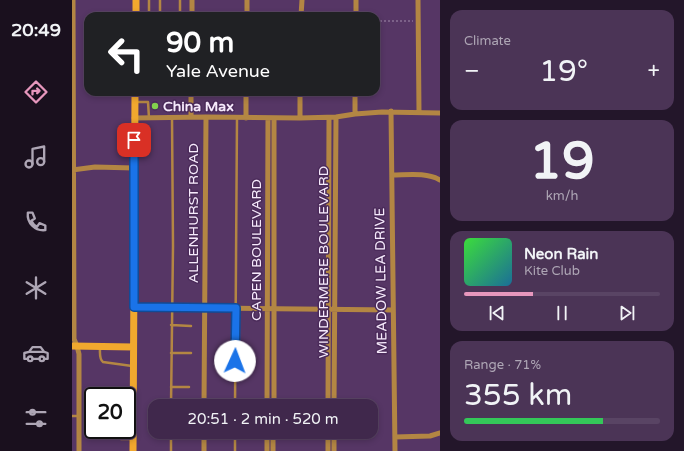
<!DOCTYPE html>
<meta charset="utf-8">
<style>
:root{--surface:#40284c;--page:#4b3456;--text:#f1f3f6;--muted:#aea6b5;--line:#594464;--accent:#e797bd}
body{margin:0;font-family:"Varela Round",sans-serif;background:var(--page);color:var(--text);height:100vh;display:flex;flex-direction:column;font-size:15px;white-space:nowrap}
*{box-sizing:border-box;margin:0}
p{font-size:13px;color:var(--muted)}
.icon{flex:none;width:22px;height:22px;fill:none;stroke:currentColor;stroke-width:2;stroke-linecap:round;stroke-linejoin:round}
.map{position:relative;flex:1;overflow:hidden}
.panel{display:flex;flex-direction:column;gap:10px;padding:10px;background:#23162a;width:244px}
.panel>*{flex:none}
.hud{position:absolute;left:12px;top:12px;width:296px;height:84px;border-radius:12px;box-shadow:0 2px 6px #0003,0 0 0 1px var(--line);background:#202124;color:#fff;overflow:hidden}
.speed{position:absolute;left:12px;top:387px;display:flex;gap:8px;font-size:20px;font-weight:700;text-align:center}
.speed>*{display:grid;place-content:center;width:52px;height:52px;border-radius:50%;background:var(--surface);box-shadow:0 2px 6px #0003,0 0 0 1px var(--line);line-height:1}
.speed .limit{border:2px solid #111;border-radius:6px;background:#fff;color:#111}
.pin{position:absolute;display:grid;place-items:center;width:34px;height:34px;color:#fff;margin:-17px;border-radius:8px;box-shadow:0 2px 6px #0006}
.me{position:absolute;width:44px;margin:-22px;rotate:2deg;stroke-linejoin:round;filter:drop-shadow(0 0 3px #0008)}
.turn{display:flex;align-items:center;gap:14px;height:84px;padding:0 16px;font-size:18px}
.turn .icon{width:52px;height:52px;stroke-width:2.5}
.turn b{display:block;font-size:28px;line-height:34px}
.big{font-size:30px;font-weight:600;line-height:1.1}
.panel .tile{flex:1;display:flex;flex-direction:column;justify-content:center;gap:6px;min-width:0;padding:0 14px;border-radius:12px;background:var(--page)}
.panel .dial{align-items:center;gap:0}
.dial b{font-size:52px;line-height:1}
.song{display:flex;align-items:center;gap:12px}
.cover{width:48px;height:48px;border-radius:6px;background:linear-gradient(135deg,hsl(120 70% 55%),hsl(200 70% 35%))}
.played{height:4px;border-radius:2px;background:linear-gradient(90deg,var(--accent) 35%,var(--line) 35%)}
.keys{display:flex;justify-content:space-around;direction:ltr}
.heat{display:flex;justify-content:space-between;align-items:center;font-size:22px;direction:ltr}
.charge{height:6px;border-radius:3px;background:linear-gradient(90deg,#34c759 71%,var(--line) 0)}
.trip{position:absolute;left:76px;top:399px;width:230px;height:40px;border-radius:12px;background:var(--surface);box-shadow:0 2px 6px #0003,0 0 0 1px var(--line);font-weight:600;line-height:40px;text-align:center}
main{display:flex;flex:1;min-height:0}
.menu{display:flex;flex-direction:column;width:72px;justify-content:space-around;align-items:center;background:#1a101e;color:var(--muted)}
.menu .icon{width:28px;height:28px}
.menu .on{color:var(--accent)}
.menu b{font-size:18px;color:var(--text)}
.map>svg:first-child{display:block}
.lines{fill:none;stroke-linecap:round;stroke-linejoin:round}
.path{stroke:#a28cad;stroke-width:1;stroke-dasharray:2 2;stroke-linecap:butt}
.lane{stroke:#b38643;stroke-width:2.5}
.street{stroke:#b38643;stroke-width:5}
.secondary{stroke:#f1a82e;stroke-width:7}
.route-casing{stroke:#114b97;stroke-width:10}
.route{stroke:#1a73e8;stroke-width:7}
.poi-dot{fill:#83d04e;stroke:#4b2b5a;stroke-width:1.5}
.labels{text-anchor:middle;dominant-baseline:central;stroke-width:3;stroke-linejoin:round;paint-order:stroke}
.poi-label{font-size:14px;font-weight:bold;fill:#f6eafc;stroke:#4b2b5a;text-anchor:start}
.street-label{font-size:14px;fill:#f6eafc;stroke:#4b2b5a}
</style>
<main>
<nav class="menu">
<b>20:49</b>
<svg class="icon on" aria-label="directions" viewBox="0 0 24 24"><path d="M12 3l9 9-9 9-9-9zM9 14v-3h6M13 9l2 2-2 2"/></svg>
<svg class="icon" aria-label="music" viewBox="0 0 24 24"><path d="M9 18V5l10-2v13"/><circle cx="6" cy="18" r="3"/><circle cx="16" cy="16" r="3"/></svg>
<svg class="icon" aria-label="phone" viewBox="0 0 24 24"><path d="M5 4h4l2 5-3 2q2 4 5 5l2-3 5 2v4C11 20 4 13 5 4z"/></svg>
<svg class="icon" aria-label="climate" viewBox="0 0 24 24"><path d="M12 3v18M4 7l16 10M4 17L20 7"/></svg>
<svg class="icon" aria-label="car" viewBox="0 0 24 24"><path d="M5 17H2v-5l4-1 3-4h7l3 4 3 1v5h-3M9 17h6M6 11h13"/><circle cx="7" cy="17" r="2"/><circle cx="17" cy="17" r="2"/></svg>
<svg class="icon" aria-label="filters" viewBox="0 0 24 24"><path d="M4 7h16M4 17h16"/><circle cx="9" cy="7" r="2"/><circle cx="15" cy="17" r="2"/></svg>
</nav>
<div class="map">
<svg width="368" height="451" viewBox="0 0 368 451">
<rect width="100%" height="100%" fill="#563665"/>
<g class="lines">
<path class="path" d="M304 21H341"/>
<path class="lane" d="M77 0V14H88V0
M108 16V0
M63 93 104 95
M63 102H76L77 118
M99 325 119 326
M28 348C28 353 27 359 31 362L60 366
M99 353H119
M99 387H117
M99 406 101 246 100 117
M163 406 165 118
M20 407H21
M55 407H61
M0 416H7
M49 430V439H61
M99 451V432
M163 451V432"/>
<path class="street" d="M1 0 2 339 5 346 7 354V451
M346 0 347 112
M120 16V0
M175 16V0
M229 16 230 0
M284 16V0
M319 111 323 451
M283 114V92
M119 117V92
M62 118 134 117 228 118 264 117 283 114 310 112 368 113
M174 118V92
M228 118V92
M0 170 23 167 62 168
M320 175C335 175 354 172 368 180
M62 307 321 310
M132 406 134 117
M195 406 196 118
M202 406V118
M256 406 257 118
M262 406 264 117
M256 432V451
M323 437 358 436 368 433
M132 451V432
M195 451V432
M201 451V432
M262 451V432"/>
<path class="secondary" d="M64 16V0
M0 346 61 347
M61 451 63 92"/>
</g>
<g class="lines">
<g class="route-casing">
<path id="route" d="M62 140V307L164 308 163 361"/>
</g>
<use href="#route" class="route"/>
</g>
<circle class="poi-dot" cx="83" cy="106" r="4"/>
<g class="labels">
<g class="poi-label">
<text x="91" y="106">China Max</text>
</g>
<g class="street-label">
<text transform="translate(121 213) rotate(-90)">ALLENHURST ROAD</text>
<text transform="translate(184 250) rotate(-90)">CAPEN BOULEVARD</text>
<text transform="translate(251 262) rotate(-90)">WINDERMERE BOULEVARD</text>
<text transform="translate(309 281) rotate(-91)">MEADOW LEA DRIVE</text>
</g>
</g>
</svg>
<div class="speed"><div class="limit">20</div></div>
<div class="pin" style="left:62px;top:140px;background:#d93025"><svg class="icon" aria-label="arrive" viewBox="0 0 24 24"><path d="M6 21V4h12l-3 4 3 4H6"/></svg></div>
<svg class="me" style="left:163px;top:361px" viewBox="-20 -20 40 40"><circle r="19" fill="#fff"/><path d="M0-13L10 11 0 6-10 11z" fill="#1a73e8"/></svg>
<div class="trip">20:51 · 2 min · 520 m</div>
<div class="hud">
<div class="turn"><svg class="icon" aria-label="left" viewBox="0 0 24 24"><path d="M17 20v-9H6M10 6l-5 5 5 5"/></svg><div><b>90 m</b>Yale Avenue</div></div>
</div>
</div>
<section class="panel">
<div class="tile"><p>Climate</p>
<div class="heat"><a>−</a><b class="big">19°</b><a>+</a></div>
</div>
<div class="tile dial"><b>19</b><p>km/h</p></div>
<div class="tile">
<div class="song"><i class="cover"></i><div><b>Neon Rain</b><p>Kite Club</p></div></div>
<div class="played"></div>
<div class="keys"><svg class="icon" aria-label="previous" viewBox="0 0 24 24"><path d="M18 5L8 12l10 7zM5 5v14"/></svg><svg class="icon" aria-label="pause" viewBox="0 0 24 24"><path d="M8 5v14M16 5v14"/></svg><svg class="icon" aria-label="next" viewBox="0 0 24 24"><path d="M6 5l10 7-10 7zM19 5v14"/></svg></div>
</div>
<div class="tile"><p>Range · 71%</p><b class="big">355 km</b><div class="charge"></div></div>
</section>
</main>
